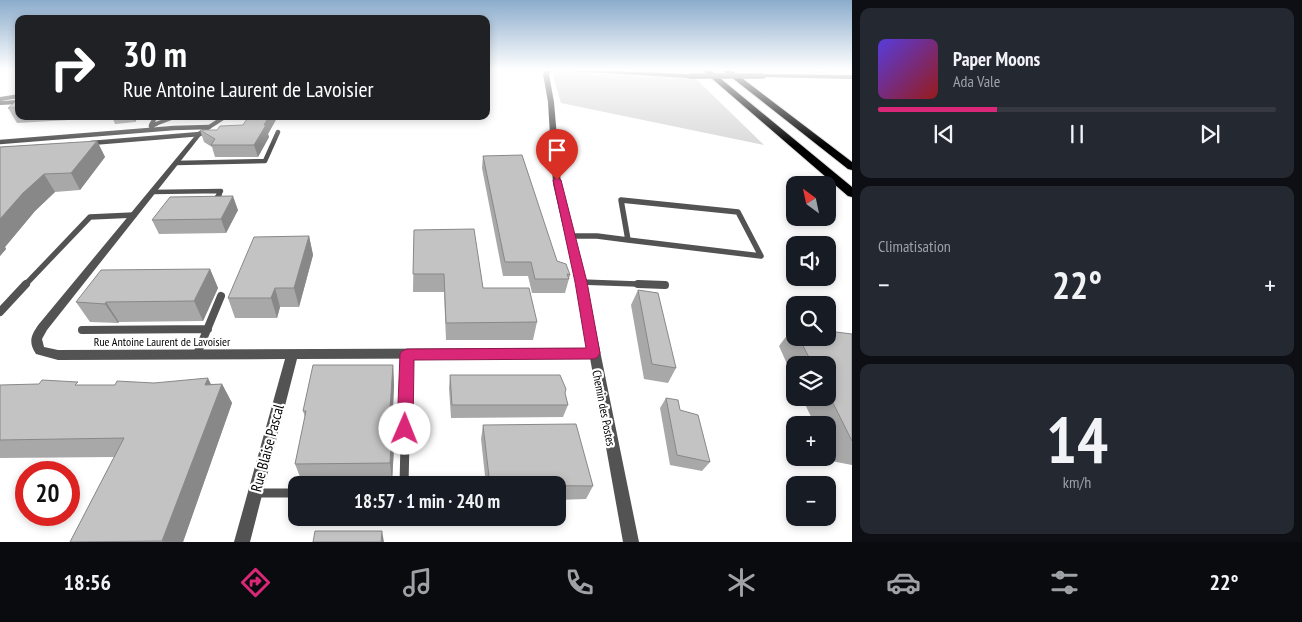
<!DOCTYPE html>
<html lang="fr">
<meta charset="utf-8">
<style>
:root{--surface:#171b24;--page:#242831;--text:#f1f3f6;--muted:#9ea1a6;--line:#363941;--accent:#db2777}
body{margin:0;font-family:"PT Sans Narrow",sans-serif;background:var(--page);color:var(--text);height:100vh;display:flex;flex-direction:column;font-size:19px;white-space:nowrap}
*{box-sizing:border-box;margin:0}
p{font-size:16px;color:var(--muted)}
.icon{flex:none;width:28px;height:28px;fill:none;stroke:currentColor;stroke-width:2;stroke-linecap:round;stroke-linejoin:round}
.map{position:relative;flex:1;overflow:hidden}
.panel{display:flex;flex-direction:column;gap:8px;padding:8px;background:#0d0f14;width:450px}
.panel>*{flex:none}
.banner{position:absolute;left:15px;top:15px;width:475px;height:105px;border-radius:10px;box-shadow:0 2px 8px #0003;background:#202124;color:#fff;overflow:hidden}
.needle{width:32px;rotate:327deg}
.controls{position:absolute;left:786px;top:176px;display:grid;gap:10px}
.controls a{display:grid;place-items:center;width:50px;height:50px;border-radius:10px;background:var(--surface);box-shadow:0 2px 8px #0003;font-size:25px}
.speed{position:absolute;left:15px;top:461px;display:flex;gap:10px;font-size:25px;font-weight:700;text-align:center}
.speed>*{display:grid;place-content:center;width:65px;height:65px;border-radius:50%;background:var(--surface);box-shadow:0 2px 8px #0003;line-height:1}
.speed .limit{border:8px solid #d22;background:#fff;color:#111}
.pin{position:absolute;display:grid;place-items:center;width:42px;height:42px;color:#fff;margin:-51px -21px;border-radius:50% 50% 50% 0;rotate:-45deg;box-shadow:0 0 5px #0007}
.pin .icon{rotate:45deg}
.me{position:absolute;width:55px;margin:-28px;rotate:1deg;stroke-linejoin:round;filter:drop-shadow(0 0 4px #0008)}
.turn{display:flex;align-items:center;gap:18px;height:105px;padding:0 25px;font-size:22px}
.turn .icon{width:65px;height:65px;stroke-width:2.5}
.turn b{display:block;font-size:35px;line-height:42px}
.big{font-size:38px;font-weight:600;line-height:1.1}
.panel .card{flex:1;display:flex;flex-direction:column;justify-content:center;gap:8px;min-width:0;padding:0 18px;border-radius:10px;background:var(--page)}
.panel .dial{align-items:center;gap:0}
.dial b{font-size:65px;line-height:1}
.song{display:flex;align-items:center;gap:15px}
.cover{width:60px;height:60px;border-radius:8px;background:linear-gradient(135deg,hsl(250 70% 55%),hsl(0 70% 35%))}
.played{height:5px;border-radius:2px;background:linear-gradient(90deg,var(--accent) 30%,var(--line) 30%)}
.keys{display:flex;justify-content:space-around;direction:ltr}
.heat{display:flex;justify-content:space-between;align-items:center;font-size:28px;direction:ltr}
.trip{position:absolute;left:288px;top:476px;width:278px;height:50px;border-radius:10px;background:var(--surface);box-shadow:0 2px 8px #0003;font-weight:600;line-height:50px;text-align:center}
.tabs{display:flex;height:80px;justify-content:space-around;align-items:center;background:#090b0e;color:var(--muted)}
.tabs .icon{width:35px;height:35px}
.tabs .selected{color:var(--accent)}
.tabs b{font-size:22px;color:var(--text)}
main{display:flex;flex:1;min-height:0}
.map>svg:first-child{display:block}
.green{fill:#dadada}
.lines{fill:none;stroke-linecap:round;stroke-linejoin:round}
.highway-casing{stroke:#dbdbdb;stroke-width:2}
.lane-far4{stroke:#535353;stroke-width:4}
.lane-far3{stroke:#535353;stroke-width:4.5}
.lane-far2{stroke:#535353;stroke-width:5.5}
.lane-far1{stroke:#535353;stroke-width:8}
.lane{stroke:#535353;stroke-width:9}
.street{fill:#535353;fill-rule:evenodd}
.highway{fill:#000;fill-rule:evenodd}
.street-bridge{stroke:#535353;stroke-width:5.5}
.wall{fill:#a8a8a8}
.shaded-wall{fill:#888}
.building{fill:#c3c3c3;stroke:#888}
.route{fill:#db2777;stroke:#8e194d}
.labels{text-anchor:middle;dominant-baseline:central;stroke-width:4.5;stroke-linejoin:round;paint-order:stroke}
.street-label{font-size:12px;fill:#000;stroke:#fff}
.near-street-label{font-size:15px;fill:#000;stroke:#fff}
</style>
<main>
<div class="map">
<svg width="852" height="542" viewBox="0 0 852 542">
<rect width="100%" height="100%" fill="#fff"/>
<path class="green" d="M560 71 632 76 695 78 764 145 561 103 553 76 555 73Z"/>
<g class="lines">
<g class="highway-casing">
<path id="highway" d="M701 69H709L852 187V197L848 196Z
M721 69H730L852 162V170L848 169Z"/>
</g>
<path class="lane-far4" d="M0 99 19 96
M0 103 19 102
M151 125 156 116
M153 125 177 116"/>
<path class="lane-far3" d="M151 126 156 124
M151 126 152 124
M0 142 174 128 209 127
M91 143 200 134
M176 163 265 161 278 132
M152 192 221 191 218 196"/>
<path class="lane-far2" d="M621 200 738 212 761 256 628 240Z
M214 202 219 195
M570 236H597L628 240
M581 282 665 285
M25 285 90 217 134 215"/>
<path class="lane-far1" d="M638 284 665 285
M0 312 26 284
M82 330 208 329
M197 354 221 296
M406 399 407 355"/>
<path class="lane" d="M404 485 406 398
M256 493H296"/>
<path class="street" d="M547 69H553L549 74 554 102 561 184 586 282 639 542H623L590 358 297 359 250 542H234L285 359 58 360 36 354C28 342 31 335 39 324L198 132 222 116H230L202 134 47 330 42 339 44 347 58 350 588 348 576 282 553 184 548 102 543 74Z
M565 69 690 74 693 76 690 78 567 71Z
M763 74 852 75V79L761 77 760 76Z"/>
<use href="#highway" class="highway"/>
<path class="street-bridge" d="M690 76H763"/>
</g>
<path class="wall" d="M810 69H835L825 73H816Z
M19 99V116H139L135 122 115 124 113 119 104 120 103 118 17 123 8 108Z
M249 116H278L268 134 269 137 258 157H215L212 147 204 142 200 130H217L243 125Z
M97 141 105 157 80 190 55 192 35 211 5 247 6 249 0 256V147Z
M483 156 557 261 570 275 565 293H532L528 276H503L482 168Z
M238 210 226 233 159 234 152 220Z
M414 230 483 288 537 322 533 340H446L444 292H413Z
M309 236 313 255 299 307H280L277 318H235L228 298Z
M210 269 218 288 203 321 119 322 118 323 90 322 76 302Z
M638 290 676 368 668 383 644 379 631 305Z
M794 326H795V338H828L852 334V465L831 461 828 453V425H815L802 398H828V365H795V382L779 346Z
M393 365 394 385 393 409 395 429 392 482H302L295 464 305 417 303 411Z
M450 375 565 393 568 405 563 417 451 418 449 388Z
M154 383 222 384 232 403 183 542H70L114 457 0 458V385H115Z
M666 398 680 410 710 462 702 471 670 465 660 408Z
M483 425 593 486 586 499 556 500V485H486L481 439Z"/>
<path class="shaded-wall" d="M827 69H835L825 73Z
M132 116H139L135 122Z
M269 116H278L268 134 269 137 258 157 254 145 264 125Z
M97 141 105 157 80 190 71 173Z
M44 174 55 192 35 211 5 247 6 249 0 256V219L23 193Z
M233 196 238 210 226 233 221 219Z
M309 236 313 255 299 307 294 288Z
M210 269 218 288 203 321 194 301Z
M275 288 280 307 277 318 271 298Z
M106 302 119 322 118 323 105 304Z
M393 365 394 385 392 429 390 409Z
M208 378 217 397 205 385Z
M222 384 232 403 183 542H163L162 541Z
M393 409 395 429 392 482 390 463Z
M382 531 384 542H381Z"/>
<path class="building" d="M19 99V107L8 108Z
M249 116H269L264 125H266L254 145H211L215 139 200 130H217L220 126 243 125Z
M97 141 71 173 44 174 23 193 0 219V147Z
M522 155 557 261 566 264 570 275 567 274 569 279H535L531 262H505L483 156Z
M233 196 221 219 152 220 170 197Z
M474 229 483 288H529L537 322 446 323 444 274H413L414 230Z
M309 236 294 288H275L271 298H228L254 237Z
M210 269 194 301 106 302 105 304 76 302 101 270Z
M638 290 658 293 676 368 652 364Z
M828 331 852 334V441L828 393V365H813L799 338H828Z
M313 365H393L390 409H393L390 463 295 464 306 411H303Z
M450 375H560L566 389 565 393 568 405H452Z
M208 378 205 385 222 384 162 541 70 542 124 438 0 440V385L39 384 42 380 78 382 75 385H115L117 381 154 383Z
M666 398 678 400 680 410 698 415 710 462 677 455Z
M576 424 593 486 490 485 483 425Z
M315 531H382L381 542H313Z"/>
<linearGradient id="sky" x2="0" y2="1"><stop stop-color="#8baccc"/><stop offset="0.48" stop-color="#fff"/><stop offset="1" stop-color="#fff" stop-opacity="0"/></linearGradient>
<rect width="852" height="145" fill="url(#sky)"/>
<path class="route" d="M557 177 561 180 587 282 600 353 598 357 594 359 414 360 413 429 411 434 405 436 399 434 397 429 400 354 402 351 407 349 586 348 575 282 553 180Z"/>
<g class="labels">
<g class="street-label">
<text x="162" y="341">Rue Antoine Laurent de Lavoisier</text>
<text transform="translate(604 408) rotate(79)">Chemin des Postes</text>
</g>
<g class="near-street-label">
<text transform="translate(267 448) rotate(-75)">Rue Blaise Pascal</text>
</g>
</g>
</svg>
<div class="controls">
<a><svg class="needle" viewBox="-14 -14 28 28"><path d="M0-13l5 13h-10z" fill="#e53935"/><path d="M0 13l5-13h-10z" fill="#9ea1a6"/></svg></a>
<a><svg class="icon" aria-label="sound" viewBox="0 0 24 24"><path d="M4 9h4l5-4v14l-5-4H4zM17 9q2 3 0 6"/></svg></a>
<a><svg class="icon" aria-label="search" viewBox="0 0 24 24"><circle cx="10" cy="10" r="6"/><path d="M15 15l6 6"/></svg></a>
<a><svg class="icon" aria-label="layers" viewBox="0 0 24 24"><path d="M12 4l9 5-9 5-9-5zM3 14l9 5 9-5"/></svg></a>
<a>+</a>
<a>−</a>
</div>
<div class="speed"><div class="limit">20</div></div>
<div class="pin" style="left:557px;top:180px;background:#d93025"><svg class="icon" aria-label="arrive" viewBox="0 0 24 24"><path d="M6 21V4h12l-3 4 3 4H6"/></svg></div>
<svg class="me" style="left:405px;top:429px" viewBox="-20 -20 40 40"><circle r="19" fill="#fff"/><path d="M0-13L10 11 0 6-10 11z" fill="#db2777"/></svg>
<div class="trip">18:57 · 1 min · 240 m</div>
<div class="banner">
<div class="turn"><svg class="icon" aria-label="right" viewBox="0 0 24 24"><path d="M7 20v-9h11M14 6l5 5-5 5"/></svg><div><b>30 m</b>Rue Antoine Laurent de Lavoisier</div></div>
</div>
</div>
<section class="panel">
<div class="card">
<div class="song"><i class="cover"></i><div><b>Paper Moons</b><p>Ada Vale</p></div></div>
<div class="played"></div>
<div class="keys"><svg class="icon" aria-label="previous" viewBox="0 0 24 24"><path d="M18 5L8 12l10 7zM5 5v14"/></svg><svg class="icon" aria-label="pause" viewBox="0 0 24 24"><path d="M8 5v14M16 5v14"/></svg><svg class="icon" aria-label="next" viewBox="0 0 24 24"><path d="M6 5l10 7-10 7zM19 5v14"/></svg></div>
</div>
<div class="card"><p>Climatisation</p>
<div class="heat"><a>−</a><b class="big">22°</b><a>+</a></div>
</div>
<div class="card dial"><b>14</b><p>km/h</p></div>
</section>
</main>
<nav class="tabs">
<b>18:56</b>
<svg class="icon selected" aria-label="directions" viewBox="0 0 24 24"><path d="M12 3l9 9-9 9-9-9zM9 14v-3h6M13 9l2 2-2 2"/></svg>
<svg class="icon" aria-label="music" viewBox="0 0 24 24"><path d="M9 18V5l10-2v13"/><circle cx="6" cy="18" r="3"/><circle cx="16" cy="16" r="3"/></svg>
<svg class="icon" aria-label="phone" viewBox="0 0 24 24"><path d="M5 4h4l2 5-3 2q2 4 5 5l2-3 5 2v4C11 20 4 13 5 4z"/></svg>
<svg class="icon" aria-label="climate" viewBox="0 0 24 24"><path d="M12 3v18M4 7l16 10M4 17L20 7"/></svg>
<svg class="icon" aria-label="car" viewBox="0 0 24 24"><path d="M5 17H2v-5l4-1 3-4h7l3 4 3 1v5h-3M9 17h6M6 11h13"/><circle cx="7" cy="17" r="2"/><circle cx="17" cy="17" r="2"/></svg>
<svg class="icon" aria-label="filters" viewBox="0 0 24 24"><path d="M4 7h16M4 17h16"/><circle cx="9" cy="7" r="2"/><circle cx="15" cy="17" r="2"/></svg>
<b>22°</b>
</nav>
